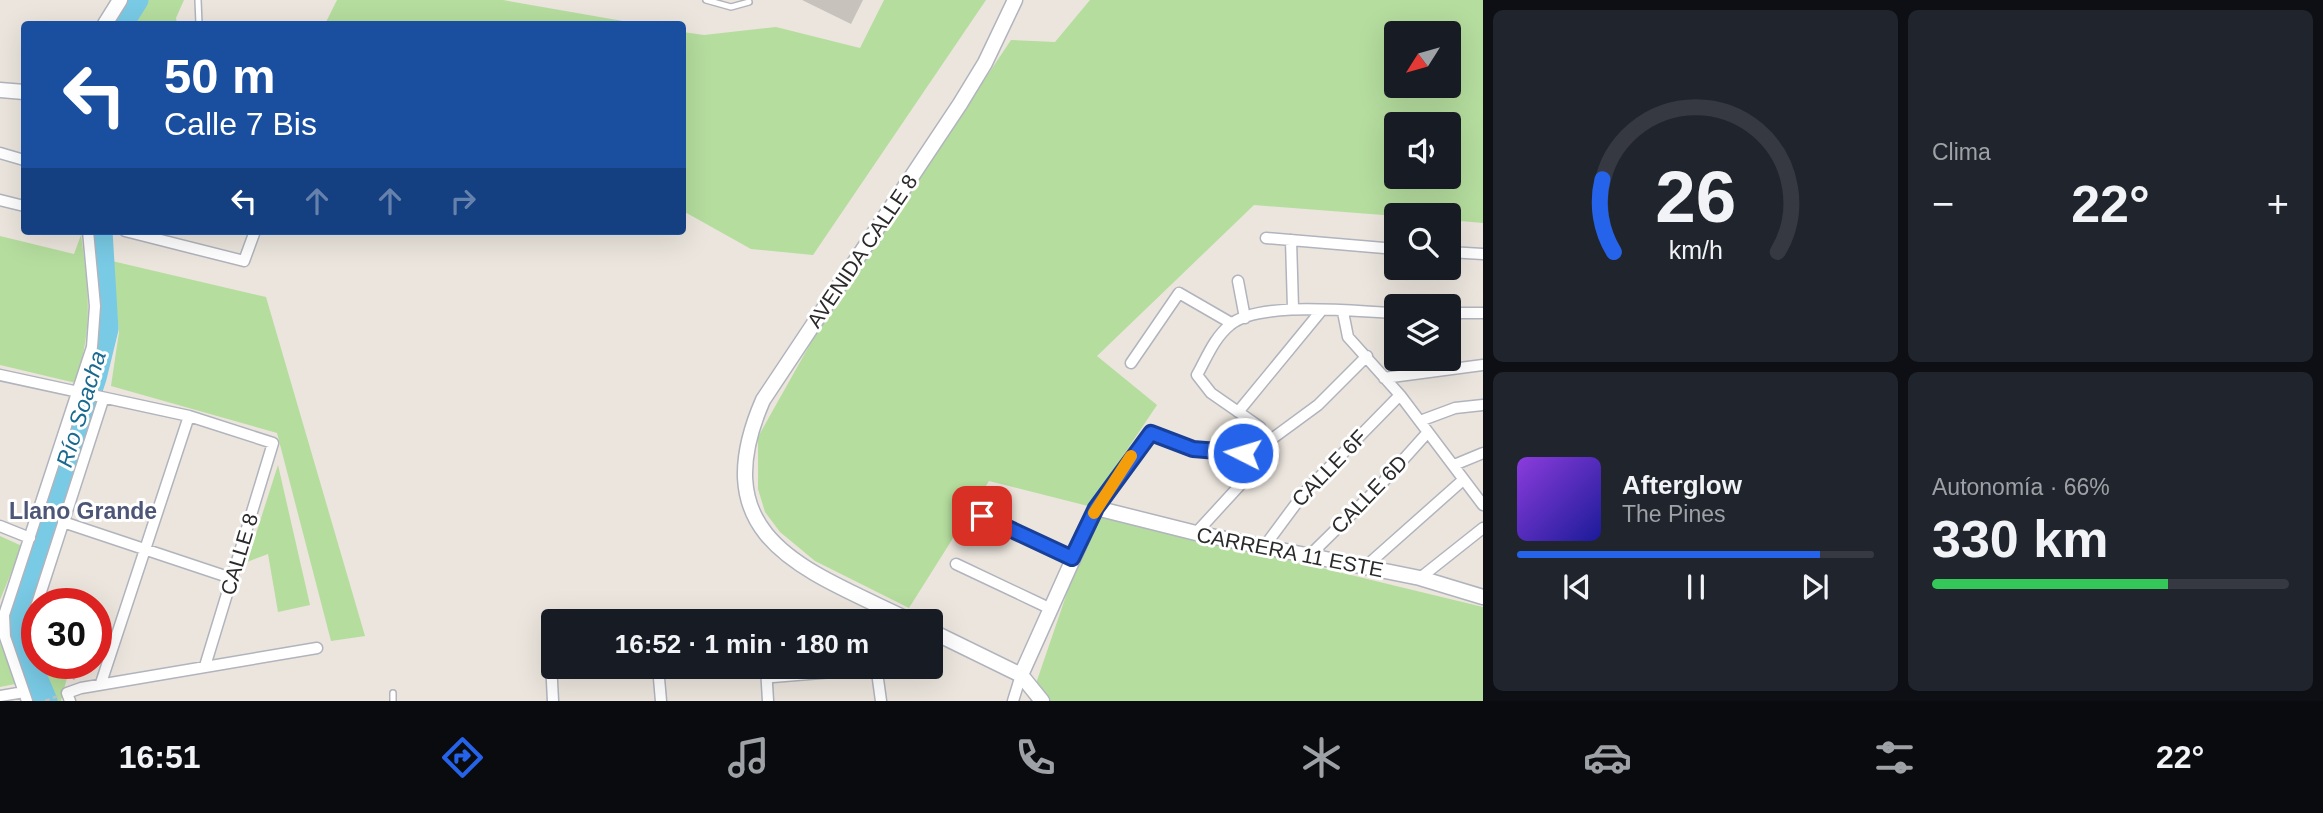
<!DOCTYPE html>
<html lang="es">
<meta charset="utf-8">
<style>
:root{--surface:#171b24;--page:#20242c;--text:#f1f3f6;--muted:#9ea1a6;--line:#363941;--accent:#2563eb}
body{margin:0;font-family:Arial,sans-serif;background:var(--page);color:var(--text);height:100vh;display:flex;flex-direction:column;font-size:26px;white-space:nowrap}
*{box-sizing:border-box;margin:0}
p{font-size:23px;color:var(--muted)}
.icon{flex:none;width:38px;height:38px;fill:none;stroke:currentColor;stroke-width:2;stroke-linecap:round;stroke-linejoin:round}
.map{position:relative;flex:1;overflow:hidden}
.details{display:flex;flex-direction:column;gap:10px;padding:10px;background:#0d0f14;width:840px}
.details>*{flex:none}
.top-card{position:absolute;left:21px;top:21px;width:665px;height:214px;border-radius:7px;box-shadow:0 7px 28px #0002;background:#1a4fa0;color:#fff;overflow:hidden}
.needle{width:46px;rotate:233deg}
.buttons{position:absolute;left:1384px;top:21px;display:grid;gap:14px}
.buttons a{display:grid;place-items:center;width:77px;height:77px;border-radius:7px;background:var(--surface);box-shadow:0 7px 28px #0002;font-size:35px}
.speed{position:absolute;left:21px;top:588px;display:flex;gap:14px;font-size:35px;font-weight:700;text-align:center}
.speed>*{display:grid;place-content:center;width:91px;height:91px;border-radius:50%;background:var(--surface);box-shadow:0 7px 28px #0002;line-height:1}
.speed .limit{border:10px solid #d22;background:#fff;color:#111}
.pin{position:absolute;display:grid;place-items:center;width:60px;height:60px;color:#fff;margin:-30px;border-radius:14px;box-shadow:0 4px 10px #0006}
.me{position:absolute;width:77px;margin:-38px;rotate:275deg;stroke-linejoin:round;filter:drop-shadow(0 0 5px #0008)}
.turn{display:flex;align-items:center;gap:24px;height:147px;padding:0 28px;font-size:32px}
.turn .icon{width:91px;height:91px;stroke-width:2.5}
.turn b{display:block;font-size:49px;line-height:60px}
.lanes{display:flex;align-items:center;height:66px;padding:0 28px;background:#0003;justify-content:center;gap:35px;direction:ltr}
.lanes .off{opacity:.35}
.big{font-size:52px;font-weight:700;line-height:1.1}
.details .card{flex:1;display:flex;flex-direction:column;justify-content:center;gap:10px;min-width:0;padding:0 24px;border-radius:10px;background:var(--page)}
.details .dial{align-items:center;gap:0}
.dial svg{height:182px;overflow:visible;fill:none;stroke:var(--line);stroke-width:7;stroke-linecap:round;text-anchor:middle}
.dial text{fill:var(--text);stroke:none}
.song{display:flex;align-items:center;gap:21px}
.cover{width:84px;height:84px;border-radius:10px;background:linear-gradient(135deg,hsl(270 70% 55%),hsl(240 70% 35%))}
.played{height:7px;border-radius:4px;background:linear-gradient(90deg,var(--accent) 85%,var(--line) 85%)}
.keys{display:flex;justify-content:space-around;direction:ltr}
.heat{display:flex;justify-content:space-between;align-items:center;font-size:38px;direction:ltr}
.charge{height:10px;border-radius:5px;background:linear-gradient(90deg,#34c759 66%,var(--line) 0)}
.details .tiles{flex:1;display:grid;gap:10px;grid-template-columns:repeat(2,1fr)}
.trip{position:absolute;left:541px;top:609px;width:402px;height:70px;border-radius:7px;background:var(--surface);box-shadow:0 7px 28px #0002;font-weight:700;line-height:70px;text-align:center}
.menu{display:flex;height:112px;justify-content:space-around;align-items:center;background:#090b0e;color:var(--muted)}
.menu .icon{width:49px;height:49px}
.menu .selected{color:var(--accent)}
.menu b{font-size:32px;color:var(--text)}
main{display:flex;flex:1;min-height:0}
.map>svg:first-child{display:block}
.green{fill:#b5dd9e;fill-rule:evenodd}
.lines{fill:none;stroke-linecap:round;stroke-linejoin:round}
.river{stroke:#79cae5;stroke-width:23}
.building{fill:#c7c3bc}
.lane-casing{stroke:#b1b4bd;stroke-width:8}
.street-casing{stroke:#b1b4bd;stroke-width:13}
.secondary-casing{stroke:#b1b4bd;stroke-width:17}
.path{stroke:#c3c3c3;stroke-width:2.5;stroke-dasharray:5 3.5;stroke-linecap:butt}
.lane{stroke:#fff;stroke-width:5}
.street{stroke:#fff;stroke-width:10}
.secondary{stroke:#fff;stroke-width:14}
.route-casing{stroke:#184099;stroke-width:18}
.route{stroke:#2563eb;stroke-width:12}
.slow{stroke:#f59e0b;stroke-width:12}
.labels{text-anchor:middle;dominant-baseline:central;stroke-width:6;stroke-linejoin:round;paint-order:stroke}
.street-label{font-size:21px;fill:#2a2a2a;stroke:#fff}
.water-label{font-size:23px;font-style:italic;fill:#186a90;stroke:#fff}
.neighbourhood-label{font-size:23px;font-weight:bold;fill:#4e5677;stroke:#fff}
</style>
<main>
<div class="map">
<svg width="1483" height="701" viewBox="0 0 1483 701">
<rect width="100%" height="100%" fill="#ebe5dd"/>
<path class="green" d="M143 0H184L176 18 177 24H128Z
M337 0H503L640 24H325Z
M884 0H986L813 255 751 249 683 211V32L704 35 776 27 860 48Z
M1090 0H1483V223L1449 220V215L1396 216 1254 205 1097 356 1157 405 1096 496 1102 515 1483 607V701H1030L1096 508 989 481 909 608 815 561 780 532 765 512 758 489V437L827 314 1011 40 1055 42ZM1396 33H1449V86H1396ZM1396 124H1449V177H1396Z
M94 231H109L115 330 100 400 25 631 37 645V663L93 666 68 674 61 701H37L13 639 12 617 83 395 98 326Z
M81 235C89 295 93 323 76 383L0 365V236L74 254Z
M112 261 266 297 365 636 331 641 277 433 111 386 119 332Z
M278 465 310 605 278 612 268 554 247 562Z
M0 536 22 546 0 600Z
M0 642 15 684 0 687Z"/>
<g class="lines">
<path class="river" d="M122 24 137 0
M46 701 15 628 16 618 95 378 107 329 101 231"/>
</g>
<path class="building" d="M802 0H863L851 24Z"/>
<g class="lines">
<g class="lane-casing">
<path id="lane" d="M198 0 199 24
M706 0 731 7 749 2
M767 680 827 675
M393 693V701"/>
</g>
<g class="street-casing">
<path id="street" d="M0 153 24 160
M0 200 24 206
M125 231 244 261 255 231
M1266 238 1396 249
M1291 240 1293 308
M1449 252 1483 254
M1238 281 1245 318
M1343 312 1348 337 1400 395 1483 505
M1449 313H1483
M1131 363 1179 293 1231 323
M0 375 189 416 273 443 205 666
M1384 378 1483 365
M1238 412 1321 311
M1420 421 1455 408 1483 405
M1267 448 1260 427 1211 393 1197 375C1207 357 1214 338 1230 325 1259 300 1357 312 1396 313
M1454 465 1483 453
M1096 508 1151 433 1193 449 1264 455
M982 516 1072 558
M63 522 231 578
M0 526 30 538
M1196 533 1262 461 1273 438 1318 405 1367 356
M1264 547 1304 493 1400 395
M1309 556 1376 490 1428 432
M956 564 1049 608
M1365 567 1463 480
M1420 578 1483 528
M37 604 103 400
M32 618 37 604
M551 662 553 701
M658 667 661 701
M766 667 768 701
M877 672 881 701
M101 683 189 416
M0 696 24 692
M27 701 5 637 4 615 92 347 95 306 88 231
M70 701 67 693 81 688 317 648
M1013 701 1021 675"/>
</g>
<g class="secondary-casing">
<path id="secondary" d="M105 24 120 0
M0 90 24 92
M911 621C807 570 702 540 763 400L960 104 985 63 1015 0
M931 631 1021 675 1042 701
M1021 675 1096 508 1196 533 1420 578 1483 597"/>
</g>
<path class="path" d="M31 629 37 638
M60 663 75 680
M45 701 58 696"/>
<use href="#lane" class="lane"/>
<use href="#street" class="street"/>
<use href="#secondary" class="secondary"/>
</g>
<g class="lines">
<g class="route-casing">
<path id="route" d="M982 516 1072 558 1096 508 1151 433 1193 449 1243 453"/>
</g>
<use href="#route" class="route"/>
<path class="slow" d="M1094 513 1131 456"/>
</g>
<g class="labels">
<g class="street-label">
<text transform="translate(862 251) rotate(-56)">AVENIDA CALLE 8</text>
<text transform="translate(1329 468) rotate(-46)">CALLE 6F</text>
<text transform="translate(1369 494) rotate(-46)">CALLE 6D</text>
<text transform="translate(1290 552) rotate(11)">CARRERA 11 ESTE</text>
<text transform="translate(239 554) rotate(-73)">CALLE 8</text>
</g>
<g class="water-label">
<text transform="translate(81 409) rotate(-73)">Río Soacha</text>
</g>
<g class="neighbourhood-label">
<text x="83" y="511">Llano Grande</text>
</g>
</g>
</svg>
<div class="buttons">
<a><svg class="needle" viewBox="-14 -14 28 28"><path d="M0-13l5 13h-10z" fill="#e53935"/><path d="M0 13l5-13h-10z" fill="#9ea1a6"/></svg></a>
<a><svg class="icon" aria-label="sound" viewBox="0 0 24 24"><path d="M4 9h4l5-4v14l-5-4H4zM17 9q2 3 0 6"/></svg></a>
<a><svg class="icon" aria-label="search" viewBox="0 0 24 24"><circle cx="10" cy="10" r="6"/><path d="M15 15l6 6"/></svg></a>
<a><svg class="icon" aria-label="layers" viewBox="0 0 24 24"><path d="M12 4l9 5-9 5-9-5zM3 14l9 5 9-5"/></svg></a>
</div>
<div class="speed"><div class="limit">30</div></div>
<div class="pin" style="left:982px;top:516px;background:#d93025"><svg class="icon" aria-label="arrive" viewBox="0 0 24 24"><path d="M6 21V4h12l-3 4 3 4H6"/></svg></div>
<svg class="me" style="left:1243px;top:453px" viewBox="-20 -20 40 40"><circle r="17" fill="#2563eb" stroke="#fff" stroke-width="3"/><path d="M0-11L8 9 0 5-8 9z" fill="#fff"/></svg>
<div class="trip">16:52 · 1 min · 180 m</div>
<div class="top-card">
<div class="turn"><svg class="icon" aria-label="left" viewBox="0 0 24 24"><path d="M17 20v-9H6M10 6l-5 5 5 5"/></svg><div><b>50 m</b>Calle 7 Bis</div></div>
<div class="lanes"><svg class="icon" aria-label="left" viewBox="0 0 24 24"><path d="M17 20v-9H6M10 6l-5 5 5 5"/></svg><svg class="icon off" aria-label="ahead" viewBox="0 0 24 24"><path d="M12 20V5M6 11l6-6 6 6"/></svg><svg class="icon off" aria-label="ahead" viewBox="0 0 24 24"><path d="M12 20V5M6 11l6-6 6 6"/></svg><svg class="icon off" aria-label="right" viewBox="0 0 24 24"><path d="M7 20v-9h11M14 6l5 5-5 5"/></svg></div>
</div>
</div>
<section class="details">
<div class="tiles">
<div class="card dial"><svg viewBox="0 0 100 80">
<path d="M14 69A42 42 0 1 1 86 69"/>
<path d="M14 69A42 42 0 0 1 9 37" stroke="#2563eb"/>
<text x="50" y="56" font-size="32" font-weight="700">26</text>
<text x="50" y="72" font-size="11">km/h</text>
</svg></div>
<div class="card"><p>Clima</p>
<div class="heat"><a>−</a><b class="big">22°</b><a>+</a></div>
</div>
<div class="card">
<div class="song"><i class="cover"></i><div><b>Afterglow</b><p>The Pines</p></div></div>
<div class="played"></div>
<div class="keys"><svg class="icon" aria-label="previous" viewBox="0 0 24 24"><path d="M18 5L8 12l10 7zM5 5v14"/></svg><svg class="icon" aria-label="pause" viewBox="0 0 24 24"><path d="M8 5v14M16 5v14"/></svg><svg class="icon" aria-label="next" viewBox="0 0 24 24"><path d="M6 5l10 7-10 7zM19 5v14"/></svg></div>
</div>
<div class="card"><p>Autonomía · 66%</p><b class="big">330 km</b><div class="charge"></div></div>
</div>
</section>
</main>
<nav class="menu">
<b>16:51</b>
<svg class="icon selected" aria-label="directions" viewBox="0 0 24 24"><path d="M12 3l9 9-9 9-9-9zM9 14v-3h6M13 9l2 2-2 2"/></svg>
<svg class="icon" aria-label="music" viewBox="0 0 24 24"><path d="M9 18V5l10-2v13"/><circle cx="6" cy="18" r="3"/><circle cx="16" cy="16" r="3"/></svg>
<svg class="icon" aria-label="phone" viewBox="0 0 24 24"><path d="M5 4h4l2 5-3 2q2 4 5 5l2-3 5 2v4C11 20 4 13 5 4z"/></svg>
<svg class="icon" aria-label="climate" viewBox="0 0 24 24"><path d="M12 3v18M4 7l16 10M4 17L20 7"/></svg>
<svg class="icon" aria-label="car" viewBox="0 0 24 24"><path d="M5 17H2v-5l4-1 3-4h7l3 4 3 1v5h-3M9 17h6M6 11h13"/><circle cx="7" cy="17" r="2"/><circle cx="17" cy="17" r="2"/></svg>
<svg class="icon" aria-label="filters" viewBox="0 0 24 24"><path d="M4 7h16M4 17h16"/><circle cx="9" cy="7" r="2"/><circle cx="15" cy="17" r="2"/></svg>
<b>22°</b>
</nav>
